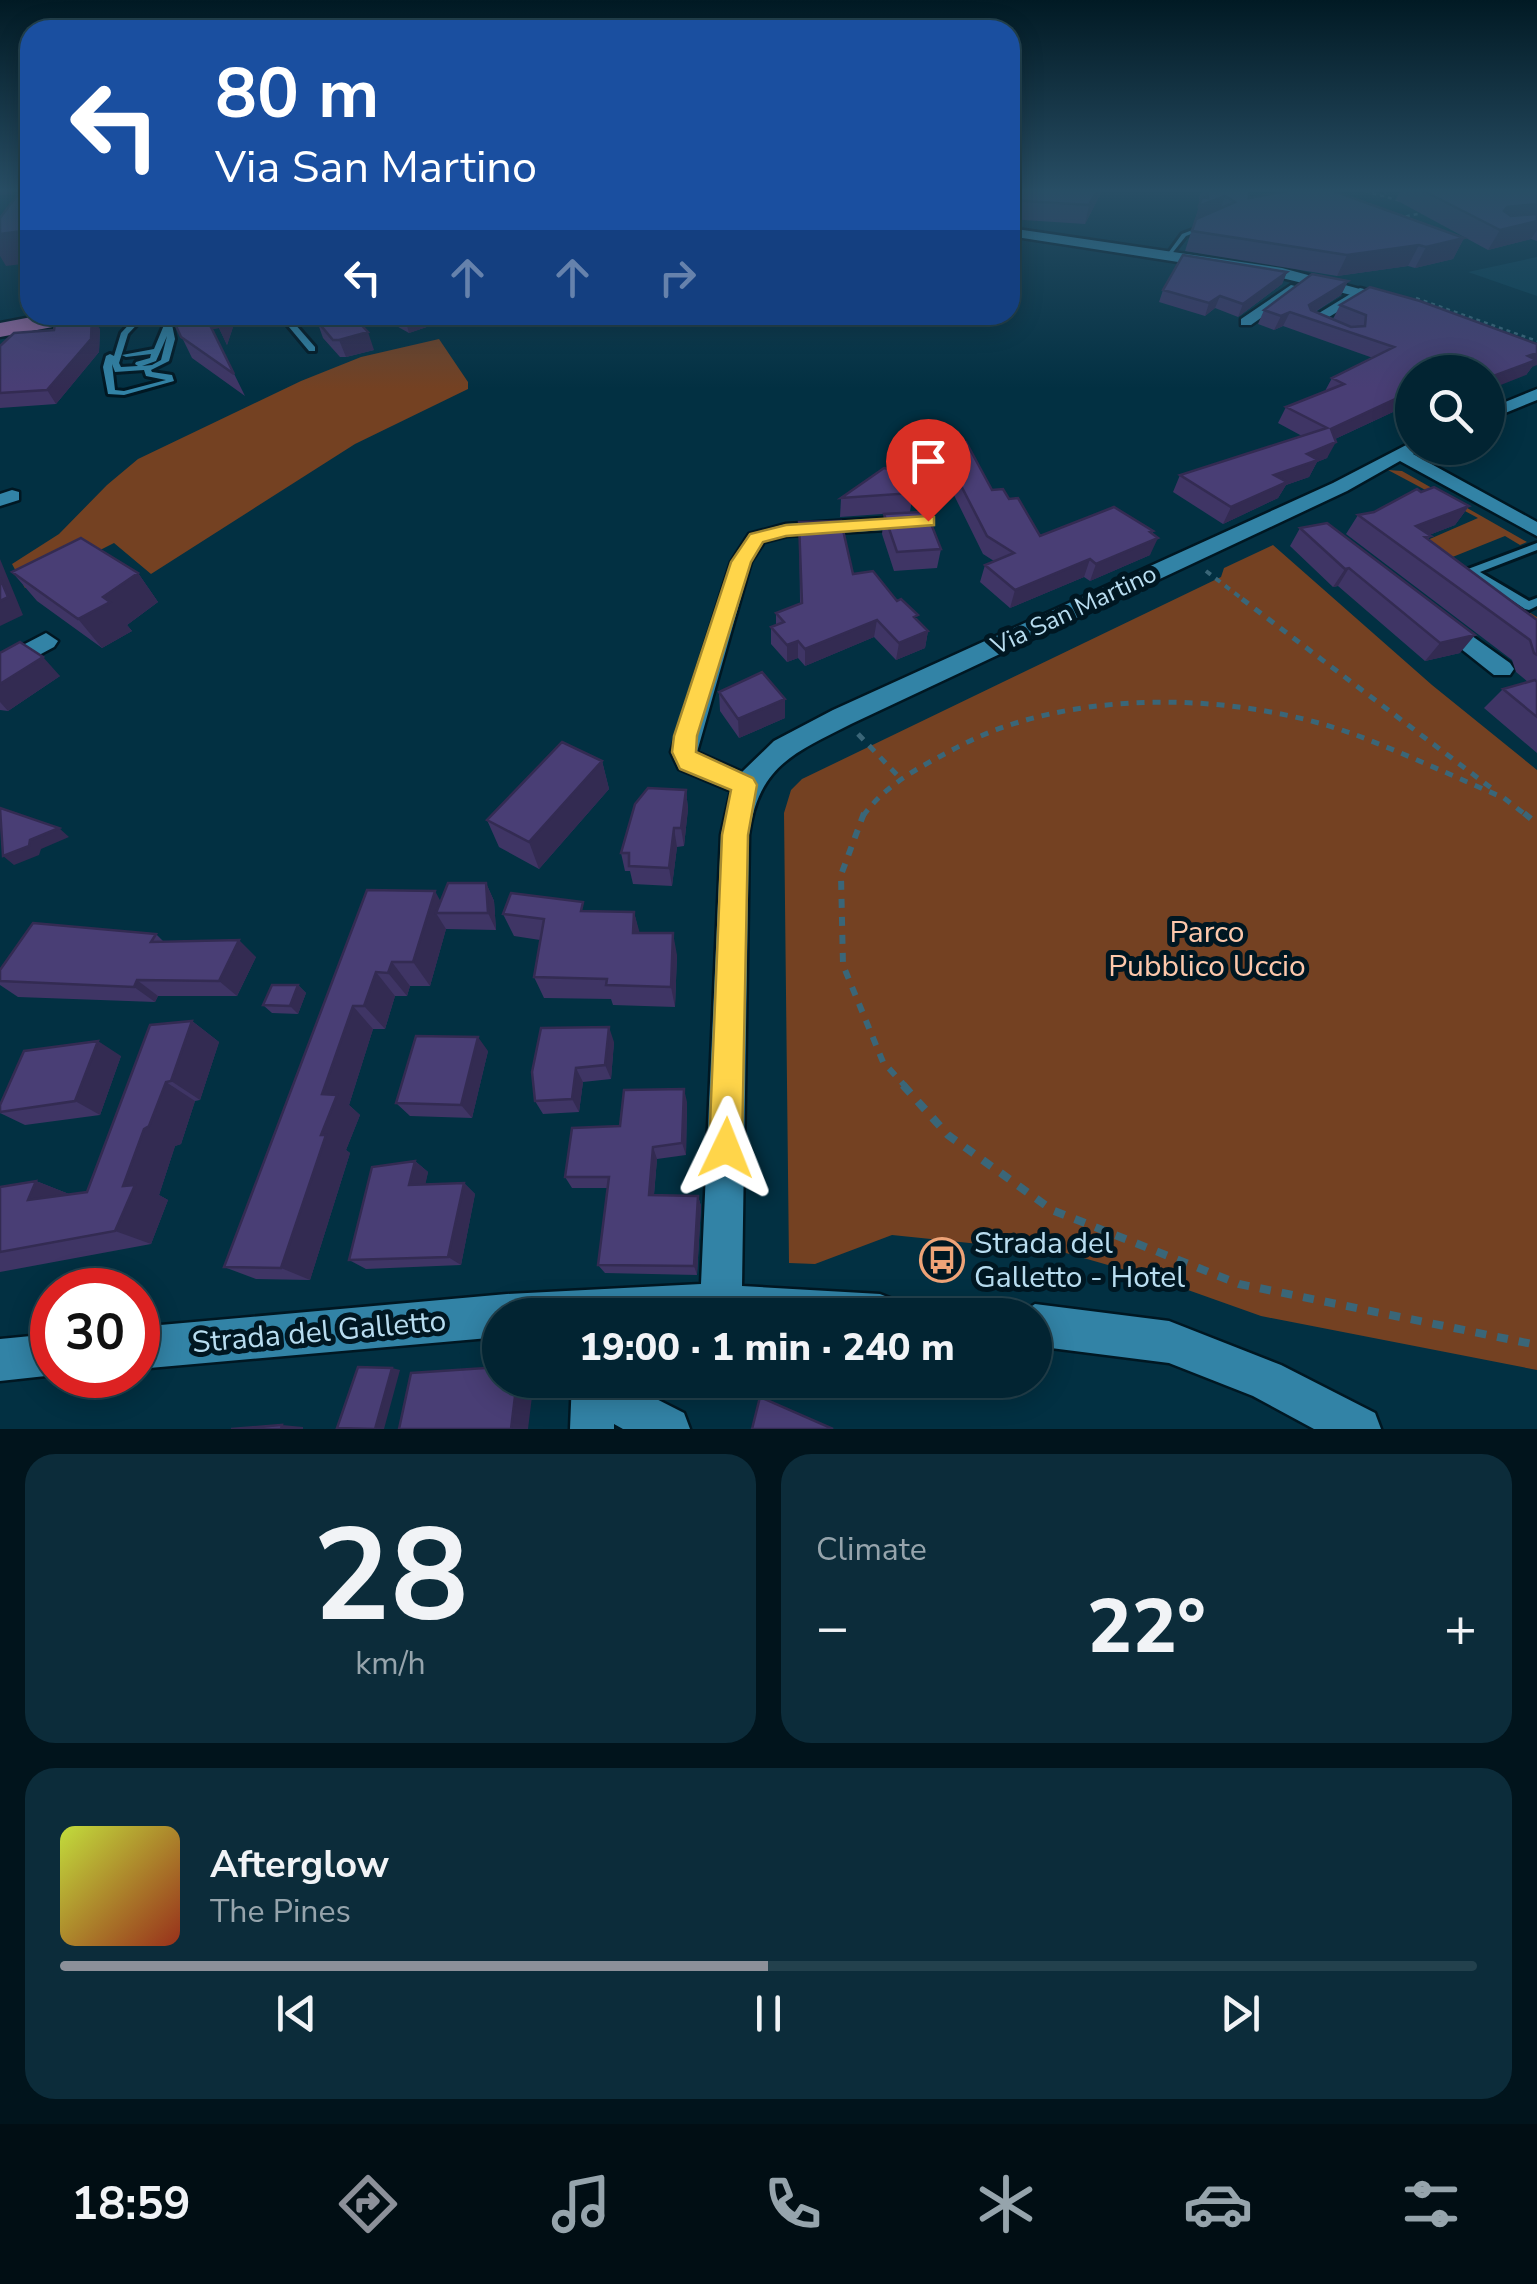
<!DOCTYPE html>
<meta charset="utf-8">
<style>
:root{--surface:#022432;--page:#0c2c3a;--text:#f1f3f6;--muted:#96a4ac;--line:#23414d;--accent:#8c9099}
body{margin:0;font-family:"Nunito Sans",sans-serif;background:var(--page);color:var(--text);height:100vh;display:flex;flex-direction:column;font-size:38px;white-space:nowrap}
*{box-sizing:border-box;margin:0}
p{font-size:32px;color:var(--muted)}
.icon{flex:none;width:55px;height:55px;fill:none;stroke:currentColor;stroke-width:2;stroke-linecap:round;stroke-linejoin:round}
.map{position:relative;height:1429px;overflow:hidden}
.details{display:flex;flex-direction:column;gap:25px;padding:25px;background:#01141c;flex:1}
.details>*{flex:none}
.hud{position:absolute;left:20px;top:20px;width:1000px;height:305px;border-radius:30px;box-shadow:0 5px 25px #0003,0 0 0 2px var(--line);background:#1a4fa0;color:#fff;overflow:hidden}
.buttons{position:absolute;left:1395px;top:355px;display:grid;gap:20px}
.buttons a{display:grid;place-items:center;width:110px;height:110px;border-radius:50%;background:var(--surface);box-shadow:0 5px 25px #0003,0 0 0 2px var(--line);font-size:50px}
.speed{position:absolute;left:30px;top:1268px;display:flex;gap:20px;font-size:50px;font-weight:700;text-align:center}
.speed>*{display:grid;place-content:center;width:130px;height:130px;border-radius:50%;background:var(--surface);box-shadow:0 5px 25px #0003,0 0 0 2px var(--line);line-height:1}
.speed .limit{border:15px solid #d22;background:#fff;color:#111}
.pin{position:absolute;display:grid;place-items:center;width:85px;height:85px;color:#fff;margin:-102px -42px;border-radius:50% 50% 50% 0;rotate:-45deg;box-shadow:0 0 10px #0007}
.pin .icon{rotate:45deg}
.me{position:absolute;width:110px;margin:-55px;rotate:2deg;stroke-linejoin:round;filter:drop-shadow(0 0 8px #0008)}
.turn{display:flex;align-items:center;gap:35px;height:210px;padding:0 30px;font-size:45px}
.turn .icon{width:130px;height:130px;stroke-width:2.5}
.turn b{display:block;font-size:70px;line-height:85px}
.lanes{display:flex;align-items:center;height:95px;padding:0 30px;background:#0003;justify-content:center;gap:50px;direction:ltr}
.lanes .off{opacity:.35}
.big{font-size:75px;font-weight:800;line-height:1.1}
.details .widget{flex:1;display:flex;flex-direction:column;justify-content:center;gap:15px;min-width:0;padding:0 35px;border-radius:30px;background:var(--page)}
.details .dial{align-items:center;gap:0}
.dial b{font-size:130px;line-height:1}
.song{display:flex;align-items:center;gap:30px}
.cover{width:120px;height:120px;border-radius:15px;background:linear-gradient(135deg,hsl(70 70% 55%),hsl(10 70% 35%))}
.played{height:10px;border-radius:5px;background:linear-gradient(90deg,var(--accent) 50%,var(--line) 50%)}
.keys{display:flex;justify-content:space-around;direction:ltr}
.heat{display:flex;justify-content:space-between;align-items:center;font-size:55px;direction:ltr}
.details .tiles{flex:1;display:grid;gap:25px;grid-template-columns:1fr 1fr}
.widget:last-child{grid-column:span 2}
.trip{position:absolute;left:482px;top:1298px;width:570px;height:100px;border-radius:50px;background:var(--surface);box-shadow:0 5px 25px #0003,0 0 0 2px var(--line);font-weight:800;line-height:100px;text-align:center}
.dock{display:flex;height:160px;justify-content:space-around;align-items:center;background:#010e14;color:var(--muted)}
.dock .icon{width:70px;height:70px}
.dock .active{color:var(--accent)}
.dock b{font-size:45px;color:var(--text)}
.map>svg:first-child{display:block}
.built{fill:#083e52}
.green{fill:#744122}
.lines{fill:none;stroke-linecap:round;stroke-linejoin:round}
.service-casing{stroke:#001722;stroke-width:6}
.minor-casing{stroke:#001722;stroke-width:5}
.tertiary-casing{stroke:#001722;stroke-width:5}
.primary-casing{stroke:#001722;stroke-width:5}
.path-far4{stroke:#3a6678;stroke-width:2.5;stroke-dasharray:4 4;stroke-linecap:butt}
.path-far3{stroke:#3a6678;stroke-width:4;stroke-dasharray:6 6;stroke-linecap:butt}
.path-far2{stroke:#3a6678;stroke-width:5;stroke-dasharray:8 8;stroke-linecap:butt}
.path-far1{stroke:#3a6678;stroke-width:6;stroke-dasharray:9 9;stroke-linecap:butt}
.path{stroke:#3a6678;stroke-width:8;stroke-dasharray:11 11;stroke-linecap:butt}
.service{fill:#3283a6;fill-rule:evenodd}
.minor{fill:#3283a6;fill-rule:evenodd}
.tertiary{fill:#3283a6;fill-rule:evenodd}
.primary{fill:#90649b;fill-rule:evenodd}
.wall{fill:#3f3565}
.shaded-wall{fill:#332b52}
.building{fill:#493e75;stroke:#332b52;stroke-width:2.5}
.route{fill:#ffd54a;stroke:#a68a30;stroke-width:2.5}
.labels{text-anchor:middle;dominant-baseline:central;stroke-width:10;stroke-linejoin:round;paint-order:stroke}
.street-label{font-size:25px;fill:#b8ddf0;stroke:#001722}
.near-park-label{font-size:30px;fill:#fdc8ab;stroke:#001722}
.near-poi-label{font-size:30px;fill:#b8ddf0;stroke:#001722;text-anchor:start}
.near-street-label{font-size:30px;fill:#b8ddf0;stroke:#001722}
</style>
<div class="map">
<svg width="1537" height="1429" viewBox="0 0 1537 1429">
<rect width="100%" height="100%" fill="#023042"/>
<path class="built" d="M1537 257V296L1468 272Z"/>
<path class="green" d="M439 339 468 382V389L355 444 151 574 114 543 25 588 12 564 59 534 107 485 138 459 301 381 361 357Z
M1388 470 1402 471 1527 542 1520 545 1505 536 1445 560 1537 617V638L1409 548 1478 518Z
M1273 545 1432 685 1537 770V1370L1261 1316 1157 1279 1066 1253 892 1235 815 1264 789 1263 784 813 791 790 802 779 1221 577 1224 568Z"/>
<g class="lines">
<g class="service-casing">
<path id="service" d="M1203 226 1208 227 1186 236 1170 256H1166L1182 234Z
M138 315H146L128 334 119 363 121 367 138 366 135 364 136 362 150 358 151 354 126 357 122 355 154 349 164 325 162 315H170L175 339 169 361 151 370 152 372 172 375 174 381 124 395 108 394 103 367 106 356 110 354 114 356 121 333ZM167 336 161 360 152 365 142 366 156 361ZM112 364 115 372 144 370 146 376 166 380 124 391 115 390Z
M279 315H287L315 347V351H309Z
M1537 543V550L1480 572 1529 601 1537 598V606L1529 610 1525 609 1467 571 1468 569Z"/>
</g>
<g class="minor-casing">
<path id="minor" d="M1291 285 1303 288 1251 325H1241V319Z
M1360 288 1372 291 1324 320 1336 325V331H1326L1306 321Z
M382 315H404L373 324V318Z
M1537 389V400L1488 420V409Z
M1412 442V448H1421L1413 454 1537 522V536L1400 461 1347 491 851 724C794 753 758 766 749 835L742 1286 880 1294 895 1300 901 1315H500V1337L138 1369V1327L507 1294 701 1284 721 835 731 791 679 769 671 752 731 562 749 534 786 524 918 516 928 522 918 528 787 536 764 542 751 562 697 752 742 772 774 741 833 710 1333 483Z
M12 490 19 492V500L0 506V494Z
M1444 616 1510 663 1514 669 1510 675H1494L1436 629 1433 624Z
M46 633 58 641 54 647 0 676V657Z
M1035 1304 1169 1321 1281 1365 1375 1413 1381 1429H1314L1253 1396 1169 1363 1035 1346V1315H1018Z
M52 1334 55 1375 0 1381V1339Z
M572 1380H619L684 1413 690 1429H623L614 1424V1429H570Z"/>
</g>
<g class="tertiary-casing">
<path id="tertiary" d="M1010 228 1282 268 1408 302 1400 307 1282 278 1010 236Z"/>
</g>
<g class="primary-casing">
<path id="primary" d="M42 315H90L79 322 0 337V323Z"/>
</g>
<path class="path-far4" d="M1357 189 1401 201
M1398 218 1427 212
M1416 298 1537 341"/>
<path class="path-far3" d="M1206 571 1245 601"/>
<path class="path-far2" d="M1242 599 1495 791
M858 734 900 778
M1504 798 1527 816
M863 816C886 784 920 767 954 749 1067 687 1237 691 1356 735 1406 754 1455 777 1504 798"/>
<path class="path-far1" d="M864 813 841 875 843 965 883 1062 906 1087
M1524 813 1537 824"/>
<path class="path" d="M903 1085 948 1135 1052 1210 1239 1284 1537 1345"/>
<use href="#service" class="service"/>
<use href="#minor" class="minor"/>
<use href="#tertiary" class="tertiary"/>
<use href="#primary" class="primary"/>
</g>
<path class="wall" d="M1010 189H1103L1085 224 1010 219Z
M1202 189H1249V198L1464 238 1453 259 1415 268 1408 266 1337 276 1185 251 1200 204 1199 198Z
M1376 189H1537V241L1531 239 1488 250 1396 200 1400 190H1388L1385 194Z
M1287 272 1282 284 1238 317 1215 308 1205 316 1159 302 1163 290Z
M1348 281 1341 295 1315 312 1333 319 1340 305 1532 367 1526 375 1412 372V415L1404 417 1393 412 1335 439 1327 458 1317 462 1309 477 1286 485 1278 498 1223 524 1173 492 1180 475 1302 436 1278 423 1286 407 1325 391 1332 378 1373 358 1283 326 1274 330 1258 324 1264 310Z
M171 315 234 324 227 345 219 328 212 329 245 396 192 358Z
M389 315H462L409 333 391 323Z
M317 321 374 350 346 357H340L323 338Z
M100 329 99 352 56 404 0 408V346Z
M929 445 992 490 1009 499 1040 536 1153 531 1150 555 1090 581 1084 577 1010 608 980 582 985 565 994 561 983 554 950 487 939 488 927 462Z
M1421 492 1469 506 1455 525 1429 535 1431 536 1428 539 1537 620V753L1484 708 1503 689 1528 682 1516 672 1512 660 1346 534 1358 515 1374 512Z
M913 493 910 512 840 517 841 498Z
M884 514 941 549 937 568 894 571 882 534Z
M799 522 853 574 897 601 928 631 925 648 896 660 874 637 805 666 798 658 787 662 771 644V627L776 625V613L800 603Z
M1300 528 1460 653 1425 661 1338 586 1333 587 1290 546Z
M12 572 138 573 158 602 127 625 132 631 102 648 37 601Z
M0 653 60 676 8 711 0 710Z
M719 692 785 718 739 738 720 711Z
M602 761 609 789 539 869 499 847 487 820Z
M686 790 688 809 684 846 677 847 672 886 633 884 630 871H625L621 853Z
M486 883 494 901 496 930 446 929 430 986H410L407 996H395L385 1029H373L349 1105 360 1115 346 1150 350 1153 310 1280 256 1279 224 1267 367 890 441 902Z
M586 911 634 912 639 933 677 955 675 1007 613 1005 611 999 544 998 534 977 540 940 514 936 503 914Z
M156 934 163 941 256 957 237 996H158L155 1002 18 997 0 985V970Z
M298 985 306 993 298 1014 272 1013 263 1005Z
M192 1021 219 1042 200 1100 195 1101 181 1144 175 1146 159 1195 168 1200 151 1244 0 1272V1187L36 1181 69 1194 87 1192Z
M541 1028 614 1042 611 1079 583 1082 579 1112 543 1114 535 1101Z
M488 1051 472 1118 410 1116 396 1103Z
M121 1056 100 1115 25 1125 0 1113V1105Z
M687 1102 686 1155 657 1159 654 1195 698 1196 701 1206 697 1275 605 1273 598 1265 608 1188H572L565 1177 620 1126Z
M415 1161 428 1172 425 1184 464 1183 475 1194 461 1265 366 1269 349 1260Z"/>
<path class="shaded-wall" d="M0 189H16L12 194 0 195Z
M1098 189H1103L1085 224 1089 205Z
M1225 196 1218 216 1193 226 1199 206Z
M1537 204V230L1531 239 1488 250 1500 230 1496 226 1492 231 1507 207Z
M30 230V263L6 266 0 256V234Z
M1464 238 1453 259 1415 268 1426 247Z
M1419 245 1408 266 1337 276 1347 255Z
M1287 272 1282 284 1238 317 1243 304Z
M1348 281 1341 295 1306 317 1309 305Z
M1220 296 1215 308 1205 316 1209 303Z
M1290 312 1283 326 1274 330 1281 316Z
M205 315H275L234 324 227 345 219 328 212 329Z
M417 315H462L409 333 405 319Z
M92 316 100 329 99 352 56 404 47 390Z
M368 332 374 350 346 357 339 340Z
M1537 353V365L1532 367 1526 375 1488 390V378L1528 356Z
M1402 396 1393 412 1322 445 1331 429Z
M1412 403V415L1404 417Z
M1336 442 1327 458 1317 462 1309 477 1286 485 1278 498 1223 524 1231 507 1274 475 1307 454Z
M1469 506 1455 525 1403 545 1416 526Z
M1153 531 1149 541 1158 538 1150 555 1090 581 1096 564Z
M0 559 23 615 0 626Z
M1090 559 1084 577 1010 608 1015 590Z
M1349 568 1338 586 1333 587 1345 569Z
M138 573 158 602 127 625 132 631 102 648 78 619 103 597Z
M877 620 874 637 805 666V649Z
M928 631 925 648 896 660 899 643Z
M1475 635 1460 653 1425 661 1440 643Z
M798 641V658L787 662V645Z
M43 657 60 676 8 711 0 702V684Z
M785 699V718L739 738 738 719Z
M602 761 609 789 539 869 529 842Z
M686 790 688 809 684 846 681 828Z
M59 828 69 837 41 849 39 855 14 865 3 856 30 840Z
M674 828 677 847 672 886 669 868Z
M486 883 494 901 496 930 488 913Z
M435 891 447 913H436L446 929 430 986 413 962Z
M634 912 640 934 633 933Z
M673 933 677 955 675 1007 671 987Z
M239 940 256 957 237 996 219 981Z
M392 962 410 986 407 996 388 973Z
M376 972 395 996 385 1029 364 1006Z
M137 980 158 996 155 1002 134 987Z
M298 985 306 993 298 1014 290 1006Z
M353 1006 373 1029 349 1105 360 1115 346 1150 350 1153 310 1280 281 1268 322 1094Z
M192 1021 219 1042 200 1100 171 1081Z
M609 1027 614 1042 611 1079 605 1065Z
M478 1037 488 1051 472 1118 461 1105Z
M98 1041 121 1056 100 1115 75 1101Z
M576 1068 583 1082 579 1112 572 1099Z
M166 1082 195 1101 181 1144 175 1146 159 1195 168 1200 151 1244 115 1231 123 1186 144 1129Z
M684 1089 687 1102 686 1155 682 1143Z
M653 1147 657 1159 653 1205 649 1195Z
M415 1161 428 1172 423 1196 409 1185Z
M36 1181 74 1196 28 1200Z
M464 1183 475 1194 461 1265 448 1257Z
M698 1196 701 1206 697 1275 694 1266Z
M392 1368 400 1370 384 1429H375Z
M517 1380H534L528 1429H511Z
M282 1425 303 1427V1429H281Z"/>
<path class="building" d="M22 189H30V230L0 234V218Z
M1010 189H1098L1089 205 1010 200Z
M1207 189H1249V198L1298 189H1328L1464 238 1426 247 1419 245 1347 255 1192 231 1196 219 1235 202 1225 196 1199 206 1202 197 1208 198Z
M1420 189H1537V204L1507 207 1504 211 1511 216 1537 214V221L1500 230Z
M1183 255 1287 272 1243 304 1220 296 1209 303 1163 290Z
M1312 274 1348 281 1309 305 1311 310 1351 327 1365 326 1366 315 1340 305 1370 287 1420 301 1537 344V353L1528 356 1536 360 1488 378V372H1412V401L1402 396 1331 429 1336 442 1307 454 1318 460 1274 475 1287 482 1231 507 1180 475 1327 428 1286 407 1344 384 1332 378 1394 347 1290 312 1281 316 1264 310Z
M171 315H205L234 374 181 337Z
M333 315H352L368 332 339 340H333L317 321Z
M397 315H417L405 319Z
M92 316 91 339 47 390 0 393V346L14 333 54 330 55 323Z
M966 442 992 490 1003 489 1009 499 1018 498 1040 536 1114 507 1153 531 1150 532 1158 538 1096 564 1090 559 1015 590 985 565 1014 553 987 536 953 470 942 471 929 445Z
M884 468 904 473 913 493 841 498Z
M1434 487 1469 506 1416 526 1431 536 1425 537 1537 620V655L1534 653 1530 640 1358 515 1374 512 1417 489 1421 492Z
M921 512 928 516 941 549 897 552 884 514Z
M841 521 853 574 873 571 897 601 901 599 918 615 914 617 928 631 899 643 877 620 805 649 798 641 787 645 771 627 784 622 776 613 802 603 799 522Z
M1327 523 1475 635 1440 643 1349 568 1345 569 1300 528Z
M81 538 138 573 103 597 110 602 78 619 12 572Z
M0 578 8 597 0 601Z
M20 642 43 657 0 684V653Z
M762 672 785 699 738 719 719 692Z
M1535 680 1537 682V717L1503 689Z
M562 742 602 761 529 842 487 820Z
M648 788 686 790 681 828H674L669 868 629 866V853H621L635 804Z
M0 808 59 828 30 840 29 846 3 856Z
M448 883H486L488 913H436Z
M367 890 435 891 413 962H392L388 973 376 972 364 1006H353L322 1094 337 1095 321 1135H326L281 1268 224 1267Z
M511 893 583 902 581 911 634 912 633 933H673L671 987 606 985 607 979 534 977 544 919 503 914Z
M33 923 156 934 151 942 239 940 219 981 137 980 134 987 0 981V970Z
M272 985H298L290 1006 263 1005Z
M192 1021 171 1081 166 1082 149 1126 144 1129 123 1186 135 1185 115 1231 0 1252V1187L36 1181 28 1200 87 1192 150 1025Z
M609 1027 605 1065 576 1068 572 1099 535 1101 532 1072 541 1028Z
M416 1036 478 1037 461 1105 396 1103Z
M98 1041 75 1101 0 1112V1105L24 1051Z
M684 1089 682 1143 653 1147 649 1195 698 1196 694 1266 598 1265 609 1177H565L572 1128 620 1126 624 1090Z
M415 1161 409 1185 464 1183 448 1257 349 1260 372 1167Z
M358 1367 392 1368 375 1429 337 1428Z
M500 1367V1380H517L511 1429H399L411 1373Z
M760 1397 833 1429H752Z
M282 1425 281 1429H231Z"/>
<linearGradient id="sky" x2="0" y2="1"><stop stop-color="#011a24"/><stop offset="0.49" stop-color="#284e65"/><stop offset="1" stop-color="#284e65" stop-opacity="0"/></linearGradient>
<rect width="1537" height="389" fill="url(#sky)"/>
<path class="route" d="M928 516 934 517V525L786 536 763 542 751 562 697 736 696 752 753 778 757 785 748 835 742 1148 737 1160 726 1165 714 1160 709 1148 722 835 731 790 680 769 672 752 674 736 731 562 750 534 786 525Z"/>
<defs>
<g id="bus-ring" transform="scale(2.25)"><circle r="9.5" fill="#001722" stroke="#efa377" stroke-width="1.5"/><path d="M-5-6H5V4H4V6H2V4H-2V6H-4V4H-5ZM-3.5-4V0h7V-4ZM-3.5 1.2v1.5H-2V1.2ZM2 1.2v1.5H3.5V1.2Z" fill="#efa377"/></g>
</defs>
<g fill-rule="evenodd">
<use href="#bus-ring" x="942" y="1260"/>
</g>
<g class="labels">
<g class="street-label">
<text transform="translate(1074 610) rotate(-25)">Via San Martino</text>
</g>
<g class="near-park-label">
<text x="1207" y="932">Parco<tspan x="1207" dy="34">Pubblico Uccio</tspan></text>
</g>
<g class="near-poi-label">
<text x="974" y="1243">Strada del<tspan x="974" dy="34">Galletto - Hotel</tspan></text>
</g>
<g class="near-street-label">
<text transform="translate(319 1332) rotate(-5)">Strada del Galletto</text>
</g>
</g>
</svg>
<div class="buttons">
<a><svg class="icon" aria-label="search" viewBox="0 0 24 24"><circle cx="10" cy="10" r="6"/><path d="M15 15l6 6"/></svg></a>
</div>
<div class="speed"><div class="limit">30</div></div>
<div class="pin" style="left:928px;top:521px;background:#d93025"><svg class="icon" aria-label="arrive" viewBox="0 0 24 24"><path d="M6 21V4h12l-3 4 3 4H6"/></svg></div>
<svg class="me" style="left:726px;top:1148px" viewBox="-20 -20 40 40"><path d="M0-17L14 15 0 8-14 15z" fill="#ffd54a" stroke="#fff" stroke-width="4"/></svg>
<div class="trip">19:00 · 1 min · 240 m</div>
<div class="hud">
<div class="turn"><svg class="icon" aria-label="left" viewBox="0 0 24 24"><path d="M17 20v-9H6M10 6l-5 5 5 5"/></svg><div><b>80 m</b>Via San Martino</div></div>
<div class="lanes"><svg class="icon" aria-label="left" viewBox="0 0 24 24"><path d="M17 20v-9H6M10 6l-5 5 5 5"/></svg><svg class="icon off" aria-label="ahead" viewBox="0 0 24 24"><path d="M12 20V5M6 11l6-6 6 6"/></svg><svg class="icon off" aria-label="ahead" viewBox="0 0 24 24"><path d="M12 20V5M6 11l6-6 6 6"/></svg><svg class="icon off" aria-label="right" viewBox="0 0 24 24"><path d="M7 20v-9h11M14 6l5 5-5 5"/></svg></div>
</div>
</div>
<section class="details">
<div class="tiles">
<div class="widget dial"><b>28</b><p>km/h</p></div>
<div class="widget"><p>Climate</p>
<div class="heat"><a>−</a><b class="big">22°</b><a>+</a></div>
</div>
<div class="widget">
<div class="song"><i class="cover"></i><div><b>Afterglow</b><p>The Pines</p></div></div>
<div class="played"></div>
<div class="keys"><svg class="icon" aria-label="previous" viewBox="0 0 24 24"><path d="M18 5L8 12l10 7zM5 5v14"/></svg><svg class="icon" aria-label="pause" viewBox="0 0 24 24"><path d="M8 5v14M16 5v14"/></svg><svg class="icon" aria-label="next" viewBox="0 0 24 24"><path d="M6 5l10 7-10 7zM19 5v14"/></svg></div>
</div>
</div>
</section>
<nav class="dock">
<b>18:59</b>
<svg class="icon active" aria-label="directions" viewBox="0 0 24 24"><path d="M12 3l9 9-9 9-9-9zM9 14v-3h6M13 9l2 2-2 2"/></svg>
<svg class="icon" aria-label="music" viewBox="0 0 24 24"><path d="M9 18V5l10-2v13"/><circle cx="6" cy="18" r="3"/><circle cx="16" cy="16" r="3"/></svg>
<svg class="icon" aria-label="phone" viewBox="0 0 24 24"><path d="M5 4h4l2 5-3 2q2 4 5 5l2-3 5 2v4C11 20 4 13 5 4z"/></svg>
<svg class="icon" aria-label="climate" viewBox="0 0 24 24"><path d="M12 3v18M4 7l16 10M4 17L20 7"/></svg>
<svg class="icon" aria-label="car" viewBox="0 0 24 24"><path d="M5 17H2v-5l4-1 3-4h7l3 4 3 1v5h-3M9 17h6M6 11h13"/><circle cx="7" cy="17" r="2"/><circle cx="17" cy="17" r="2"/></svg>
<svg class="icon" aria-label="filters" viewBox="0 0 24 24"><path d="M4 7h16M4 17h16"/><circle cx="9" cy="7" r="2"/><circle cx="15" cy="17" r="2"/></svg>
</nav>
